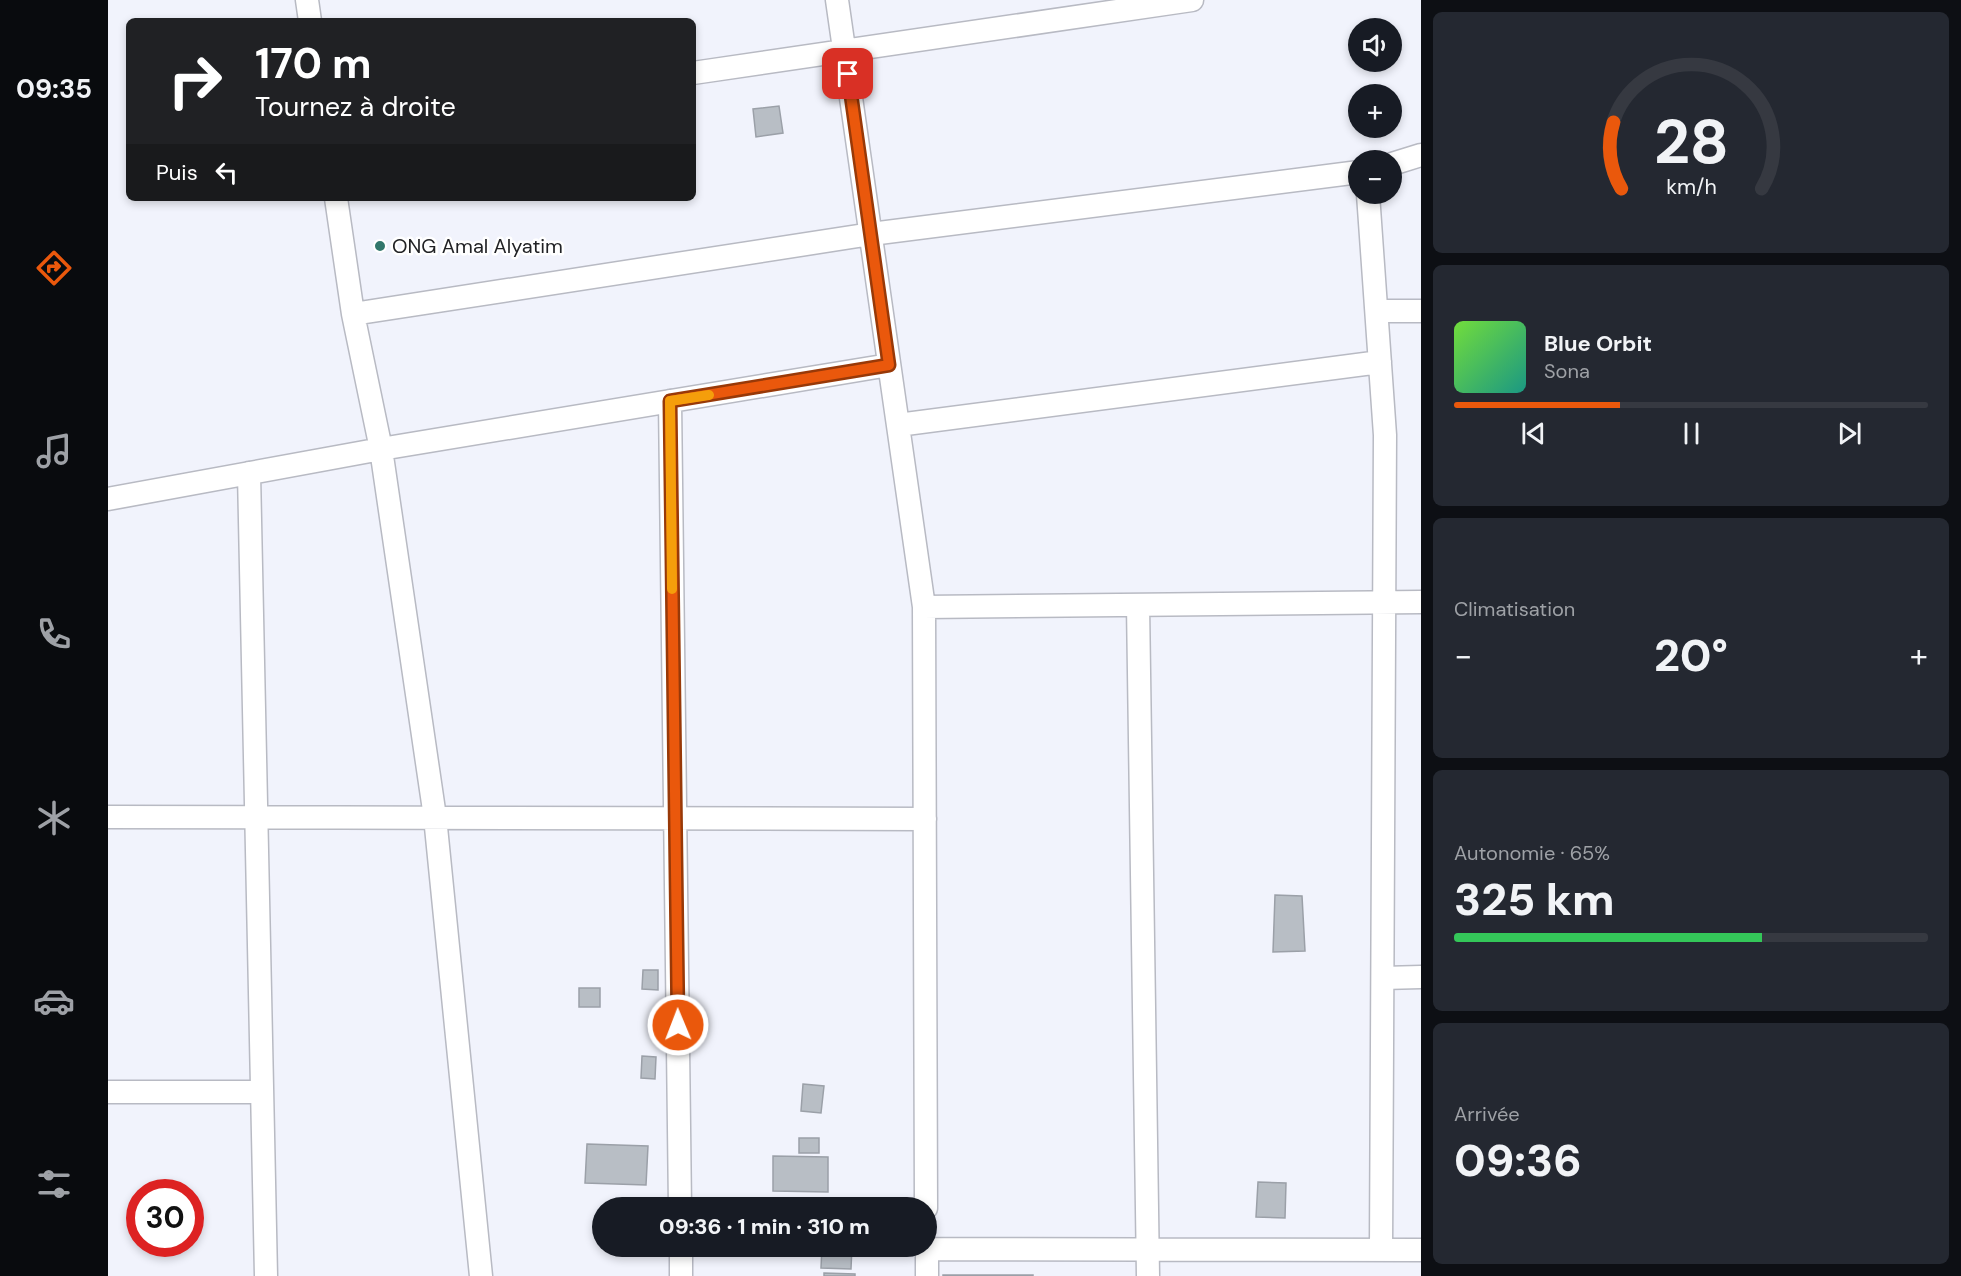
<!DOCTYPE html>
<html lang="fr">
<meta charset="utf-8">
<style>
:root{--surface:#171b24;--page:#242831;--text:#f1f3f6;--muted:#9ea1a6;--line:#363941;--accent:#ea580c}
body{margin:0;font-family:"DM Sans",sans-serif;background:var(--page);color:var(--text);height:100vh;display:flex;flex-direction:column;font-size:22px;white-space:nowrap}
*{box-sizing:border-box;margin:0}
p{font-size:20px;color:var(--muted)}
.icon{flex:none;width:33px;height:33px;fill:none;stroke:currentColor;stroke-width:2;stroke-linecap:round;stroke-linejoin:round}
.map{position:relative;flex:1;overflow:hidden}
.panel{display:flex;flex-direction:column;gap:12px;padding:12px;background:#0d0f14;width:540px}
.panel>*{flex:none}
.guide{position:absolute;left:18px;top:18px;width:570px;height:183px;border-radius:9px;box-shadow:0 3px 9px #0003;background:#202124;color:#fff;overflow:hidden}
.tools{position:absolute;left:1240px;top:18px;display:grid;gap:12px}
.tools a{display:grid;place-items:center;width:54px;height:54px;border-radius:50%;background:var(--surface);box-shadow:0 3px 9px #0003;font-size:30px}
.speed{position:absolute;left:18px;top:1179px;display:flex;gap:12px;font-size:30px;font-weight:700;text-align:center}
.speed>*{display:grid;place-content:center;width:78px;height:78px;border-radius:50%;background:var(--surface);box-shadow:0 3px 9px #0003;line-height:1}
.speed .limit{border:9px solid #d22;background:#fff;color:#111}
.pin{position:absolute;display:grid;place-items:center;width:51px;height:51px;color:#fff;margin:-26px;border-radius:12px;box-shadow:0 3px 9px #0006}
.me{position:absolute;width:66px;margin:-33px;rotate:359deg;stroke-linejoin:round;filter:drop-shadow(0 0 4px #0008)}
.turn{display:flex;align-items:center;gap:21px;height:126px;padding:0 30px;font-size:27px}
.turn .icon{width:78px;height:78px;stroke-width:2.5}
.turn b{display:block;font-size:42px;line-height:51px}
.then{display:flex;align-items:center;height:57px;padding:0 30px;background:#0003;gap:12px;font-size:22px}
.big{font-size:45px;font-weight:800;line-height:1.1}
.panel .tile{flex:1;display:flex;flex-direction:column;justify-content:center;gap:9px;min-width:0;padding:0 21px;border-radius:9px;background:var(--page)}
.panel .dial{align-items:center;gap:0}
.dial svg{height:156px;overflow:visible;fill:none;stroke:var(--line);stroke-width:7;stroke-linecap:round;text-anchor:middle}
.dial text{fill:var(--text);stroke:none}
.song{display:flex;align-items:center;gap:18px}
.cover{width:72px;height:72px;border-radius:9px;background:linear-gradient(135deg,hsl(100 70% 55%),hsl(170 70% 35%))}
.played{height:6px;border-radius:3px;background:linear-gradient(90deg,var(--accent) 35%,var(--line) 35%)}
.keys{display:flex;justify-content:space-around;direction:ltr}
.heat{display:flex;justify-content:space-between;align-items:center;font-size:33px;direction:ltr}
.charge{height:9px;border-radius:4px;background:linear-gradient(90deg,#34c759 65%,var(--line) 0)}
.trip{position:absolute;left:484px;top:1197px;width:345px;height:60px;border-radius:30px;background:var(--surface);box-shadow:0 3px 9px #0003;font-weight:800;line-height:60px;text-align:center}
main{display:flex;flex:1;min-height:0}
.menu{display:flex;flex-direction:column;width:108px;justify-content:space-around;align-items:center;background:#090b0e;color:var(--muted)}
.menu .icon{width:42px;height:42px}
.menu .current{color:var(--accent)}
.menu b{font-size:27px;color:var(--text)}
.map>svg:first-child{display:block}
.building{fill:#b8bec5;stroke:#9ba0a8;stroke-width:1.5}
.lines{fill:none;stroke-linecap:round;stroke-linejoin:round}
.minor-casing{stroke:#b8bac3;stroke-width:25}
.minor{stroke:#fff;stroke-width:22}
.route-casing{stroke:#983908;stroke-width:15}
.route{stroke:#ea580c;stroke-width:10}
.slow{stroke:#f59e0b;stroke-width:10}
.poi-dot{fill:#31766b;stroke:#fff;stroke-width:2}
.labels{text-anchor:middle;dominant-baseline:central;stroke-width:5;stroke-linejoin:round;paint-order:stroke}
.poi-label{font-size:20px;fill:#212225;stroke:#fff;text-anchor:start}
</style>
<main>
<nav class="menu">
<b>09:35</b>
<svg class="icon current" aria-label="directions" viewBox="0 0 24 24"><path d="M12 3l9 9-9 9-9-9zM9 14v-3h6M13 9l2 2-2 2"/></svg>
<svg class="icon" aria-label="music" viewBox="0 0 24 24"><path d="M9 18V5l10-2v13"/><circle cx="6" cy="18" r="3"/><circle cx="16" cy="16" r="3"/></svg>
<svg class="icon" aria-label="phone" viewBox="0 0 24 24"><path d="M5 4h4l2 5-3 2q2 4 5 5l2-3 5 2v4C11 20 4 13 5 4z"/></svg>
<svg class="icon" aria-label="climate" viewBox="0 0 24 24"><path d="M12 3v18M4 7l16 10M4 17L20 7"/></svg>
<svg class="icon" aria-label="car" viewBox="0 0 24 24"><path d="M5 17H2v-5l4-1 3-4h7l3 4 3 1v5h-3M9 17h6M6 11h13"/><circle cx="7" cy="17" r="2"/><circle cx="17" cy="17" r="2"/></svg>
<svg class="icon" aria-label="filters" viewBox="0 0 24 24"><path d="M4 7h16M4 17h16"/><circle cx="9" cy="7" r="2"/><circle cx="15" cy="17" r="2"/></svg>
</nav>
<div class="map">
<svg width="1313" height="1276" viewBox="0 0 1313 1276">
<rect width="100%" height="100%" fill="#f1f3fc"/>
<path class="building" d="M671 106 675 133 648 137 645 109Z
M1167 895 1194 896 1197 951 1165 952Z
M535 970H550V990L534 989Z
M471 988H492V1007H471Z
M534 1056 548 1057 547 1079 533 1078Z
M695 1084 716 1086 713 1113 693 1111Z
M691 1138H711V1153H691Z
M479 1144 540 1146 538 1185 477 1183Z
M665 1156 720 1157V1192L665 1191Z
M1150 1182 1178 1183 1177 1218 1148 1217Z
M714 1246H744L743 1269 713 1268Z
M716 1273 747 1274V1276H716Z
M835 1275H925V1276H835Z"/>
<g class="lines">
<g class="minor-casing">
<path id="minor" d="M199 0 202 21
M729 0 816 607 818 1208
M585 73 1084 0
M1284 164 1313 155
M1260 194 1277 435 1273 1250
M228 198 245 314 273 449 327 817 373 1276
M1269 311H1313
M245 314 763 234 1251 172
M562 401 572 1208
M790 425 1272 362
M141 473 158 1276
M0 499 273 449 781 365
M1030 605 1040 1276
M816 607 1313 602
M0 817 817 819
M1275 978 1313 977
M0 1092H154
M573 1246V1276
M819 1246V1276
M819 1249 1313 1250"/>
</g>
<use href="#minor" class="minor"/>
</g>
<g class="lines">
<g class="route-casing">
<path id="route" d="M570 1025 562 401 781 365 740 74"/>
</g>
<use href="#route" class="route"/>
<path class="slow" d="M564 589 562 401 601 395"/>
</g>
<circle class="poi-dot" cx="272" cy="246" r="6"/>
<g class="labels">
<g class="poi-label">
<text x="284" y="246">ONG Amal Alyatim</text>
</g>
</g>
</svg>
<div class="tools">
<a><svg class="icon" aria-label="sound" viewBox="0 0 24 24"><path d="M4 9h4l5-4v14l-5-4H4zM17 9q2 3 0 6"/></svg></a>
<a>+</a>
<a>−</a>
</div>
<div class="speed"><div class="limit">30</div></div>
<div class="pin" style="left:740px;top:74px;background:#d93025"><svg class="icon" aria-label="arrive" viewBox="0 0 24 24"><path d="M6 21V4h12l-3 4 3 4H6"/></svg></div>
<svg class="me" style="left:570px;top:1025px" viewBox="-20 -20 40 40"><circle r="17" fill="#ea580c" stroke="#fff" stroke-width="3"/><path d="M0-11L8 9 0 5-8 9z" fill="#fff"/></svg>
<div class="trip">09:36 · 1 min · 310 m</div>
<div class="guide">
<div class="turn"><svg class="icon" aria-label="right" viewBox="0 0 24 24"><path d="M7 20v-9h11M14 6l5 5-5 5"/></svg><div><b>170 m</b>Tournez à droite</div></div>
<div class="then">Puis<svg class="icon" aria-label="left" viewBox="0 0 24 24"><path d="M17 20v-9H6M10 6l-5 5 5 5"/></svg></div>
</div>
</div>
<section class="panel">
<div class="tile dial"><svg viewBox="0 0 100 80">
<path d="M14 69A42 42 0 1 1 86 69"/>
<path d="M14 69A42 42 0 0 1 10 35" stroke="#ea580c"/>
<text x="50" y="56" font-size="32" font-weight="700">28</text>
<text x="50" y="72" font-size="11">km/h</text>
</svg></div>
<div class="tile">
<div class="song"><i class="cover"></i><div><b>Blue Orbit</b><p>Sona</p></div></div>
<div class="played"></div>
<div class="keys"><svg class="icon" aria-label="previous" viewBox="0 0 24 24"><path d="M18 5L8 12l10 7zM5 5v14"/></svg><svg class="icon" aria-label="pause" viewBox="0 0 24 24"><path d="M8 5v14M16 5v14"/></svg><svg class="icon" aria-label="next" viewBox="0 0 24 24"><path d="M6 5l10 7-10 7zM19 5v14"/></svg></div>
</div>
<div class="tile"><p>Climatisation</p>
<div class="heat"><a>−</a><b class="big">20°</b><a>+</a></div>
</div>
<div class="tile"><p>Autonomie · 65%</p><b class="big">325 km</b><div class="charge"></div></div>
<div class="tile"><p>Arrivée</p><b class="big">09:36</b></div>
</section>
</main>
